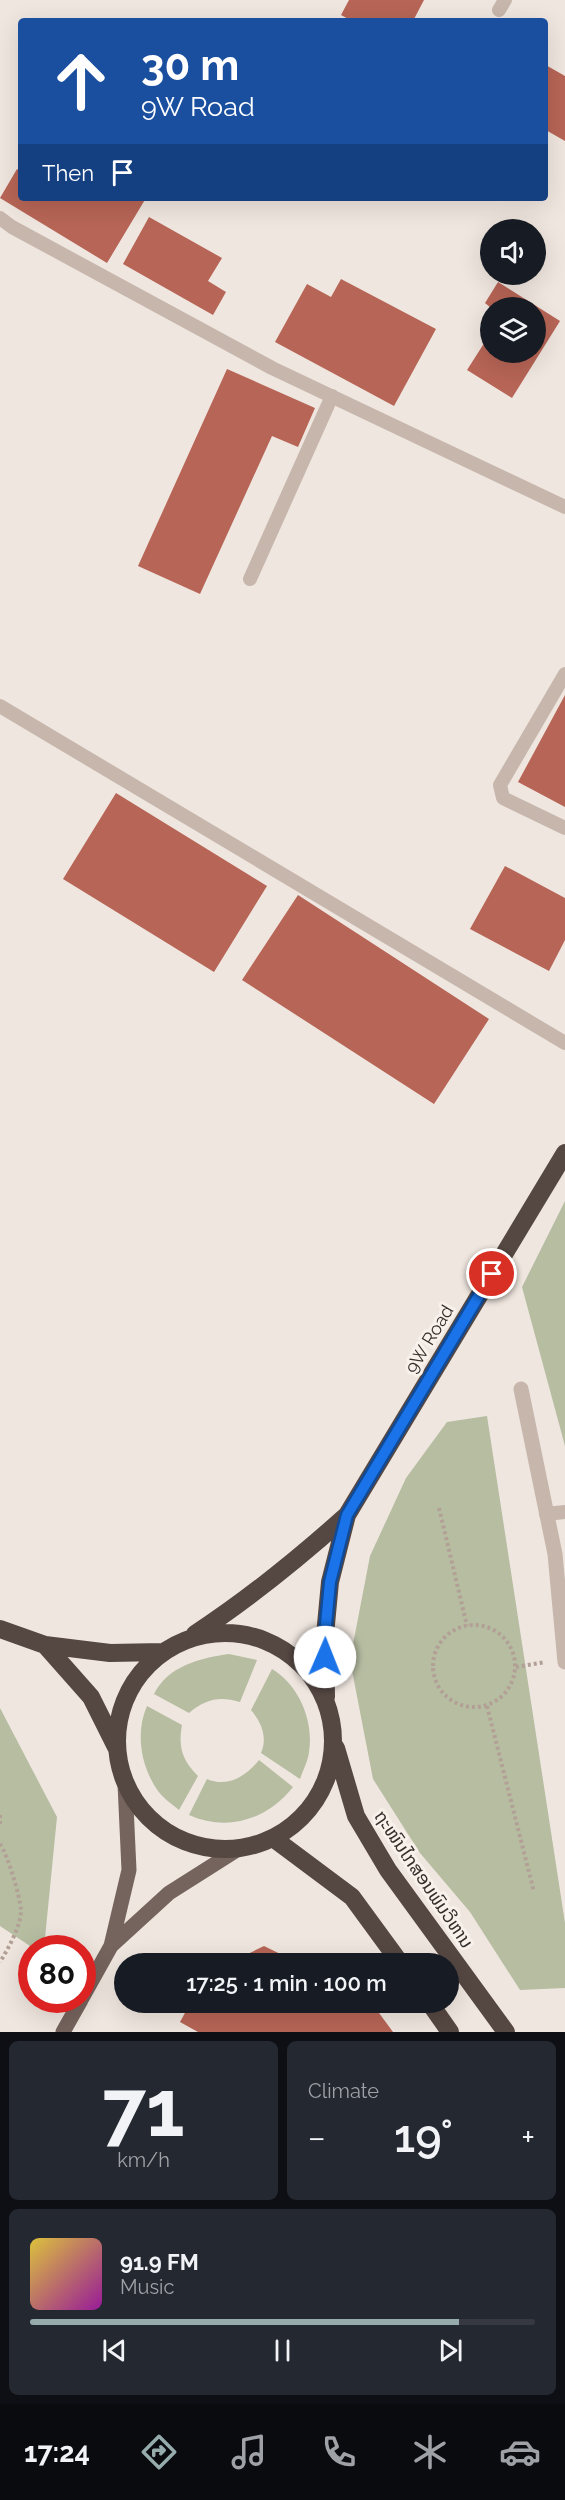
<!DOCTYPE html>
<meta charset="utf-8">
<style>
:root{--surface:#171b24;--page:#242831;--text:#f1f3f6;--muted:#9ea1a6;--line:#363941;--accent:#95abac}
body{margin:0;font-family:Raleway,"Noto Sans Lao",sans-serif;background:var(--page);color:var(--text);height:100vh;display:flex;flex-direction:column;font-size:22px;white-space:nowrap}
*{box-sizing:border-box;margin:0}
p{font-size:20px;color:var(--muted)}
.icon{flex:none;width:33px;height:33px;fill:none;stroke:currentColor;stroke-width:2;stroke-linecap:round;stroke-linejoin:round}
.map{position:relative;height:2032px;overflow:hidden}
.details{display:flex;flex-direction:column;gap:9px;padding:9px;background:#0d0f14;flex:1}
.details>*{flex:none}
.guide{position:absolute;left:18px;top:18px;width:530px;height:183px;border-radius:6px;box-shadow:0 6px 24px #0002;background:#1a4fa0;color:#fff;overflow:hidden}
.fabs{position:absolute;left:480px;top:219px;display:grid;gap:12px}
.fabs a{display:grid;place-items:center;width:66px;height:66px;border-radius:50%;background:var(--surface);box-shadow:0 6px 24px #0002;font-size:30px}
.speed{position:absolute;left:18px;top:1935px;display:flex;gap:12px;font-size:30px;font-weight:700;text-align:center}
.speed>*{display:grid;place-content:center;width:78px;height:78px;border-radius:50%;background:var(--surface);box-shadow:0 6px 24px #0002;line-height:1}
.speed .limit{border:9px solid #d22;background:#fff;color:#111}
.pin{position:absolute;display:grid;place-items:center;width:51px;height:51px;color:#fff;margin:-26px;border:3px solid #fff;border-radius:50%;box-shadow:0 2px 6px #0007}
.me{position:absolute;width:66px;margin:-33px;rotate:1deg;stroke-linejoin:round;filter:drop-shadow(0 0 4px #0008)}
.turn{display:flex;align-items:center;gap:21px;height:126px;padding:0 24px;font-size:27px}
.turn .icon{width:78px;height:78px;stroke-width:2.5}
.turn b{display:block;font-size:42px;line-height:51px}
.then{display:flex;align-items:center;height:57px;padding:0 24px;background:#0003;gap:12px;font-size:22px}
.big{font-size:45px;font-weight:600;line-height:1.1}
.details .widget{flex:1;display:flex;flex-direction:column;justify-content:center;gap:9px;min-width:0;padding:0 21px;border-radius:9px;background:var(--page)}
.details .dial{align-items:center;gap:0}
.dial b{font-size:78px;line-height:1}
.song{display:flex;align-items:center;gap:18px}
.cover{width:72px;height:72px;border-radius:9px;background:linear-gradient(135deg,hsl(50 70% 55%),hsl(300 70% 35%))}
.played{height:6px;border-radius:3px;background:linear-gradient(90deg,var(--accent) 85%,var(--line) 85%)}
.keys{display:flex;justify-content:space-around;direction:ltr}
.heat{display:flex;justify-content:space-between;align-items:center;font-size:33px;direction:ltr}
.details .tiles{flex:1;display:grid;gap:9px;grid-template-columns:1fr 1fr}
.widget:last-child{grid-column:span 2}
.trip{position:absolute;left:114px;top:1953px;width:345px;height:60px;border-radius:30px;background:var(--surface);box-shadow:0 6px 24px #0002;font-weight:600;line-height:60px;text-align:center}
.dock{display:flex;height:96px;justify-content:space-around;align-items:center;background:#090b0e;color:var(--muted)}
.dock .icon{width:42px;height:42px}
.dock .active{color:var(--accent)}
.dock b{font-size:27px;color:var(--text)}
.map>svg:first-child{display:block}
.green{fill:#b6bda1}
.building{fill:#b76556}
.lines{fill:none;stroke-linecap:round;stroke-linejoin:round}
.path{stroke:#b2a096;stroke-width:4;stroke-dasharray:3 3;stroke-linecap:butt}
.lane{stroke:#c6b6ac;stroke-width:14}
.street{stroke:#c6b6ac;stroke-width:15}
.primary{stroke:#75635d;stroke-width:15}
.highway{stroke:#554742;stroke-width:18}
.route-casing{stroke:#114b97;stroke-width:15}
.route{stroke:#1a73e8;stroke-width:10}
.labels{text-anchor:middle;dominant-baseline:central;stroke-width:6;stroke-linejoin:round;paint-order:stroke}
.street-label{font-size:18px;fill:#352d2a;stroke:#f8f1eb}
</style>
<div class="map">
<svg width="565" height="2032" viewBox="0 0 565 2032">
<rect width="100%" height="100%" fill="#efe6df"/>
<path class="green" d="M565 1201V1446L522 1287Z
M487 1416 565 1923V1988L520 1990 470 1912 420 1853 373 1779 350 1660 370 1556 406 1478 447 1422Z
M229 1654 257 1660 240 1702C219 1696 206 1699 189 1713L154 1694C168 1666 200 1658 229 1654Z
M272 1669C299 1685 314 1721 309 1752 308 1761 303 1770 300 1779L261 1753C268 1737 261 1722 251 1710Z
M147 1706 182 1725C178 1747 182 1760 198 1776L179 1810C172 1804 163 1798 158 1791 141 1767 135 1733 147 1706Z
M0 1708 57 1817 44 1948H33L0 1926Z
M259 1760 293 1787C267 1820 227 1832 189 1815L207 1779C228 1788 246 1776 259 1760Z"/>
<path class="building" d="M349 0H424L413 21H352L341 15Z
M544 64 565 76V141L544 129Z
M17 169 21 172V198H146L107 263 0 198Z
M149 217 222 258 208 281 226 292 213 315 123 264Z
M341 279 436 329 394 406 275 342 307 284 331 297Z
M498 282 560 321 512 398 467 370 490 334V352H536V308H491L485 303Z
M227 369 315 408 298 447 272 436 200 594 138 566Z
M565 695V807L518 782Z
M116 793 267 886 214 972 63 879Z
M505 866 565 898V940L549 971 470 929Z
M298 895 489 1019 434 1104 242 980Z
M264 1946 301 1964H227Z
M191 2002H371L393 2032H198L180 2022Z"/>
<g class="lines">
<path class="path" d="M439 1508 467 1626
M433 1666a41 41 0 1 1 82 0a41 41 0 1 1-82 0Z
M516 1667 545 1662
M487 1706 534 1892
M0 1815V1824
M0 1844C8 1855 20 1897 21 1910 21 1926 8 1949 0 1962"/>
<path class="lane" d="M499 10 505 0
M0 218 12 227 272 368 565 507
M250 579 332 396
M565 674 500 785 503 798 565 828
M0 706 565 1043
M546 1514 565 1512"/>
<path class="street" d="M521 1389 555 1554 565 1662"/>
<path class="primary" d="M111 1946 169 1893 240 1848
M82 1998 111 1946 129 1870 125 1784
M63 2032 81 2000"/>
<path class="highway" d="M0 1629 45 1645 110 1653 163 1652
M117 1741a108 108 0 1 1 216 0a108 108 0 1 1-216 0Z
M195 1634C250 1598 299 1558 347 1515
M45 1645 91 1697 116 1747
M326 1697 325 1635 330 1582 347 1515 565 1153
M336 1748 356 1816 388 1870 506 2032
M273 1838 352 1897 401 1964
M429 2002 450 2032"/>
</g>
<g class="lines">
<g class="route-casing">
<path id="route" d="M325 1657V1635L330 1582 347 1515 492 1274"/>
</g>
<use href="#route" class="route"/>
</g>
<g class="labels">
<g class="street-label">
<text transform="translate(429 1339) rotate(-59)">9W Road</text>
<text transform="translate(424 1879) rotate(56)">ຖະໜົນໄກສອນພົມວິຫານ</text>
</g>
</g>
</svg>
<div class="fabs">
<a><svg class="icon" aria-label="sound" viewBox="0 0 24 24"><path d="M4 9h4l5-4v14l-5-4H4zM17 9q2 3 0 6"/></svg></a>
<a><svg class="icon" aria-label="layers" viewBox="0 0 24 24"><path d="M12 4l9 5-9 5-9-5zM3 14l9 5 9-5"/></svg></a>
</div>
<div class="speed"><div class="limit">80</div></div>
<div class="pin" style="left:492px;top:1274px;background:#d93025"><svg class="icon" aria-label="arrive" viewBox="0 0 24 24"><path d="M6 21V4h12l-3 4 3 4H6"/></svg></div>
<svg class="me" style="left:325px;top:1657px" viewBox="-20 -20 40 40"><circle r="19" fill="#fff"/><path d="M0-13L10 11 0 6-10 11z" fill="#1a73e8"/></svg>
<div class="trip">17:25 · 1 min · 100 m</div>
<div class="guide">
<div class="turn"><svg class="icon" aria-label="ahead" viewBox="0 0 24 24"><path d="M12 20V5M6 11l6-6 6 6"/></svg><div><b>30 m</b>9W Road</div></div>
<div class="then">Then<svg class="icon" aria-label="arrive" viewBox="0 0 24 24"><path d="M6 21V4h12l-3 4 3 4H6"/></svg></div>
</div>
</div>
<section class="details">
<div class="tiles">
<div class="widget dial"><b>71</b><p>km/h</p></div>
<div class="widget"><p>Climate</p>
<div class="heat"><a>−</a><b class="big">19°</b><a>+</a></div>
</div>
<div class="widget">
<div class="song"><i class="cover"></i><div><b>91.9 FM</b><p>Music</p></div></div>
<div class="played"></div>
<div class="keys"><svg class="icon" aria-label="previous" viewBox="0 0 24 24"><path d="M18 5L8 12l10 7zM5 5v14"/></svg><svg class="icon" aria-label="pause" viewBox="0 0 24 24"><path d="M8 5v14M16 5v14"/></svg><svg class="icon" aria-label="next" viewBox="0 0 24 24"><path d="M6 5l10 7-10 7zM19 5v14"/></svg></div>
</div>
</div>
</section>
<nav class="dock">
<b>17:24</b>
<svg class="icon active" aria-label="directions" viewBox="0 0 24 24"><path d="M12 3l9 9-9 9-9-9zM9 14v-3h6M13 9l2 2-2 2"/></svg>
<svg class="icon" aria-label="music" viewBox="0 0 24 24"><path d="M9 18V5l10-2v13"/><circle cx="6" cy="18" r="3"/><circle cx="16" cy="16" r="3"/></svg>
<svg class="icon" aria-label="phone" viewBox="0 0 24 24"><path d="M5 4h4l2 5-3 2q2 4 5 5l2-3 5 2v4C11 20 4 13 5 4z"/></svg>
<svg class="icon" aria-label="climate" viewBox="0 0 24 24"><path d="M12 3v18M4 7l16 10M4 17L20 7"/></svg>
<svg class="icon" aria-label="car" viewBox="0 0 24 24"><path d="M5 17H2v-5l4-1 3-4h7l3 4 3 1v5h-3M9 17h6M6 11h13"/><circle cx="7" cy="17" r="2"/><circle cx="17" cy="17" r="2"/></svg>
</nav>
